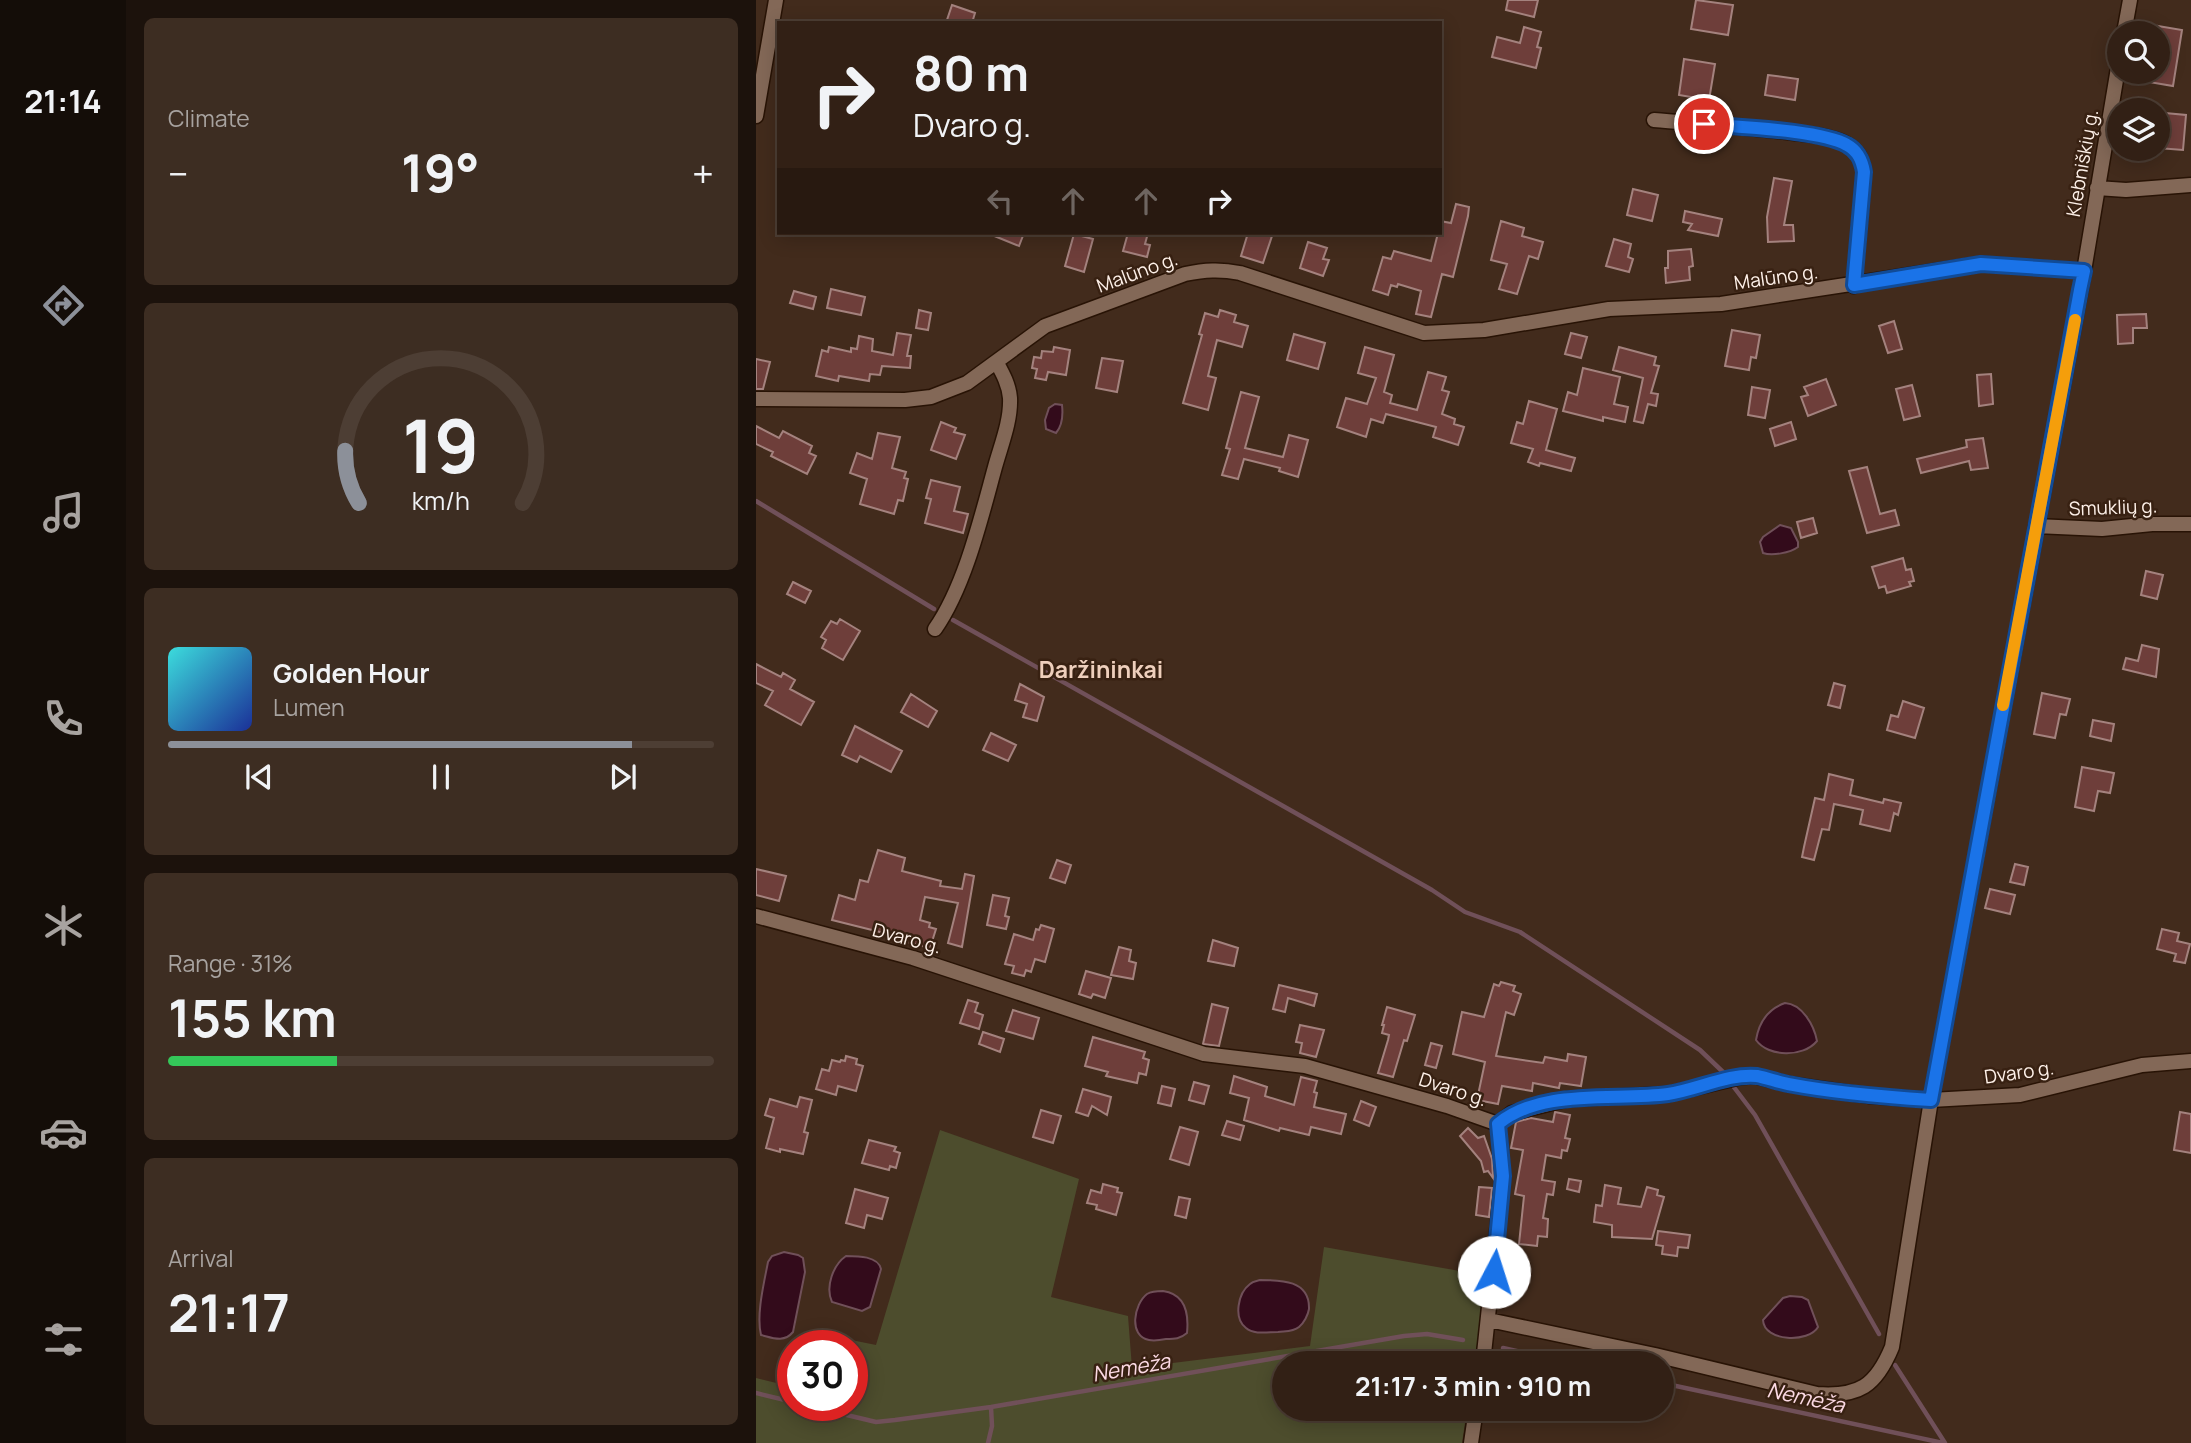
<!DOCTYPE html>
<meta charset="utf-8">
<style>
:root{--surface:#322015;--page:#3d2d22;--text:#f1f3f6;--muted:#a8a3a0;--line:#4d3e34;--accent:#8c9099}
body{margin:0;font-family:Manrope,sans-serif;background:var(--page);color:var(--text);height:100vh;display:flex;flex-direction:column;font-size:26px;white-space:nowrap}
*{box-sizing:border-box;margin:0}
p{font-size:23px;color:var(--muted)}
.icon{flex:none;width:38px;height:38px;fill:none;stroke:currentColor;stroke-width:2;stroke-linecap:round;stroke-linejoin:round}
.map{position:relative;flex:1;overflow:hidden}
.side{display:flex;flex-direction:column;gap:18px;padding:18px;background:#1c120c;width:630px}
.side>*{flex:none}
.hud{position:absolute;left:21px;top:21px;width:665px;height:214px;border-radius:0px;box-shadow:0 4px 18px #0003,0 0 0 2px var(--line);background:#322015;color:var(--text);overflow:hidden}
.buttons{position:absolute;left:1351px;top:21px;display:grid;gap:14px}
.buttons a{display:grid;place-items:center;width:63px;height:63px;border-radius:50%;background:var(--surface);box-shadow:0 4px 18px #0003,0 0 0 2px var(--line);font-size:35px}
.speed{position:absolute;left:21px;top:1330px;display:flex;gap:14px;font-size:35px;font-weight:700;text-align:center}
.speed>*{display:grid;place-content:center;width:91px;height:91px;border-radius:50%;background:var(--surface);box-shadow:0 4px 18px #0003,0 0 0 2px var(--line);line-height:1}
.speed .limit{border:10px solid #d22;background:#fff;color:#111}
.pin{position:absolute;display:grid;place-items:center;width:60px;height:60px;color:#fff;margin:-30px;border:4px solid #fff;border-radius:50%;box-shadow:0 2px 7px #0007}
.me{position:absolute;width:77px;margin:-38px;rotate:5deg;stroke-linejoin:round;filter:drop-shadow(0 0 5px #0008)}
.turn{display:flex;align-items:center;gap:24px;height:147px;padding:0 21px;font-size:32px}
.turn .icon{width:91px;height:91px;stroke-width:2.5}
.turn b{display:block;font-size:49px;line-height:60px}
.lanes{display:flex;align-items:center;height:66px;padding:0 21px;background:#0003;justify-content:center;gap:35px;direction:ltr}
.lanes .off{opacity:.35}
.big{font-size:52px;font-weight:700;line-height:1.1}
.side .widget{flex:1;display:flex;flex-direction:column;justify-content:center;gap:10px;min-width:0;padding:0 24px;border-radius:10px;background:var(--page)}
.side .dial{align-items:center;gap:0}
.dial svg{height:182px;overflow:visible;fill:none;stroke:var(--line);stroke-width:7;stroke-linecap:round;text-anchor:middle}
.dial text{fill:var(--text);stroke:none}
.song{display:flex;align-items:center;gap:21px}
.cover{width:84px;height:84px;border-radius:10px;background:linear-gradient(135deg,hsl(180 70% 55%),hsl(230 70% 35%))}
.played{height:7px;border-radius:4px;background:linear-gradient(90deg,var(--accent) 85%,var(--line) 85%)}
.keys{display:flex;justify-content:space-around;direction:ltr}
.heat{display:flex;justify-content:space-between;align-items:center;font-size:38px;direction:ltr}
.charge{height:10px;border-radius:5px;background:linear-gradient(90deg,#34c759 31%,var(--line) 0)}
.trip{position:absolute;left:516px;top:1351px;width:402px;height:70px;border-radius:35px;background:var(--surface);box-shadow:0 4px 18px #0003,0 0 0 2px var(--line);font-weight:700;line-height:70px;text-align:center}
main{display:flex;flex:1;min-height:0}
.menu{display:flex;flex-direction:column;width:126px;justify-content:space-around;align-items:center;background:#140d08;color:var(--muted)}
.menu .icon{width:49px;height:49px}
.menu .active{color:var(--accent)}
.menu b{font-size:32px;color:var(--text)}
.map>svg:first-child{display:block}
.green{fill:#4d4d2d}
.water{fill:#330b1b;stroke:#705059;stroke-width:2}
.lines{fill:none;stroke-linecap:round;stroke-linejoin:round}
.stream{stroke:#705059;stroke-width:4.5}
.building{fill:#6e3e3a;stroke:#a4827e;stroke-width:2}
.street-casing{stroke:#281305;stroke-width:17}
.street{stroke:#836857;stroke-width:14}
.route-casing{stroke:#114b97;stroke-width:18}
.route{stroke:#1a73e8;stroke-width:12}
.slow{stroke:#f59e0b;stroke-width:12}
.labels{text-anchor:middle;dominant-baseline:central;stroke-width:5;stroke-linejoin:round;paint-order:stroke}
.street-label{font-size:19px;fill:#fef1e9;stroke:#382112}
.water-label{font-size:21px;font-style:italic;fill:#fcdae4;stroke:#382112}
.quarter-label{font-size:23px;font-weight:bold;fill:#eecfbc;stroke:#382112}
</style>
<main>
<nav class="menu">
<b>21:14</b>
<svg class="icon active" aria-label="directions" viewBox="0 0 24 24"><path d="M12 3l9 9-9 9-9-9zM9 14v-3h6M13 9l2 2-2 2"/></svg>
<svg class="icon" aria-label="music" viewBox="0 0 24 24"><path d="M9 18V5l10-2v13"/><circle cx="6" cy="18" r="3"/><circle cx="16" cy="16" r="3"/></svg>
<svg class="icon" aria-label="phone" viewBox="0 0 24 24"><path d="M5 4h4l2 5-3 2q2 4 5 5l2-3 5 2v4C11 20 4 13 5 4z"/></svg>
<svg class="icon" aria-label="climate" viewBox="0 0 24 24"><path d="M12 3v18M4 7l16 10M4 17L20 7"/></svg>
<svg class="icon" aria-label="car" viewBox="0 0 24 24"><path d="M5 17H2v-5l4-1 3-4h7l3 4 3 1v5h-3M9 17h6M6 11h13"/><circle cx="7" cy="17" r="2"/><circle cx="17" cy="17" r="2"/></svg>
<svg class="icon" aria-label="filters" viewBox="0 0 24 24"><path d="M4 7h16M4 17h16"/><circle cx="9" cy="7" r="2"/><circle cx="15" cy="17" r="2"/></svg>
</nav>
<section class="side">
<div class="widget"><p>Climate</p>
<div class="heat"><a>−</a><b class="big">19°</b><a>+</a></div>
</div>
<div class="widget dial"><svg viewBox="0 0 100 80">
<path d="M14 69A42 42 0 1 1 86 69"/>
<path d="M14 69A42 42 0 0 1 8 46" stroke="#8c9099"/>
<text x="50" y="56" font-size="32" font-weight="700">19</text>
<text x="50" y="72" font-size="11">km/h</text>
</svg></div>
<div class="widget">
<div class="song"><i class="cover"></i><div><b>Golden Hour</b><p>Lumen</p></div></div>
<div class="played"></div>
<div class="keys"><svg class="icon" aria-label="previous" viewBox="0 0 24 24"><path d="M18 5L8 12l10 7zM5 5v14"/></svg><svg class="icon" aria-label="pause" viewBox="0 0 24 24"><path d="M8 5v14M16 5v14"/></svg><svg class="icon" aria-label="next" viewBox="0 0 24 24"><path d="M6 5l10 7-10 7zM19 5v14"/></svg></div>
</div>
<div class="widget"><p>Range · 31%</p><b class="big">155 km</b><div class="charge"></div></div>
<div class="widget"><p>Arrival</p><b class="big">21:17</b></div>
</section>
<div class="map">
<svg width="1435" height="1443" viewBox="0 0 1435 1443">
<rect width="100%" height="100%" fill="#422b1c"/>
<path class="green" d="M184 1130 323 1179 295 1297 372 1316 376 1368 554 1346 568 1247 732 1276 718 1363H528V1409H711L706 1443H0V1378L37 1387V1405H96V1346H48L51 1331 120 1345Z"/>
<path class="water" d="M299 404 306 405C307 414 306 426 300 433L290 429 289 420 293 408Z
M1024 525 1035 528 1042 542V547C1034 553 1016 556 1007 553L1004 542 1007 537Z
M1029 1003C1046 1004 1058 1025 1061 1041 1047 1058 1012 1057 1000 1040 1003 1022 1012 1009 1029 1003Z
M28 1252 42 1255 47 1258 49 1272 37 1332C28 1343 17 1338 5 1335 0 1315 8 1283 12 1262L16 1256Z
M90 1256C102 1256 122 1256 125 1269L114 1307 106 1311 76 1302C69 1287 77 1265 90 1256Z
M504 1280C525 1280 554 1280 553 1309 552 1315 548 1323 543 1327 537 1332 529 1331 522 1332 512 1332 498 1335 490 1328 477 1318 482 1293 494 1284 497 1281 501 1281 504 1280Z
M407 1291C429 1294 433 1313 431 1333 424 1339 419 1339 410 1339 405 1340 398 1341 393 1340 372 1336 378 1304 391 1294 396 1291 401 1291 407 1291Z
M1034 1296 1046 1297 1052 1300 1062 1327C1053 1343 1008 1342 1007 1320L1027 1298Z"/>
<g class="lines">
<path class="stream" d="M0 501 178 609
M197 620 676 890 709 912 764 932 944 1050 967 1072
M977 1086 999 1115 1123 1334
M747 1348 816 1363
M1139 1365 1189 1443
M906 1383 1187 1443
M0 1393 37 1402
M49 1405 120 1422 139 1420 235 1407 648 1336 671 1334 707 1340
M232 1443 236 1426 235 1407"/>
</g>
<path class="building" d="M752 0H782L778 17 750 10Z
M940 0 977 5 972 35 935 29Z
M196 5 219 13 216 23 191 20Z
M1402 26 1426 30 1417 86 1393 82 1395 72H1402Z
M768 27 785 32 781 47 785 48 780 68 736 57 741 37 764 43Z
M928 59 959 64 953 100 923 95Z
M1012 75 1042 79 1039 100 1009 95Z
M1409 113 1430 115 1427 150 1402 148V116H1409Z
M1018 178 1036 181 1028 225H1037L1038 241 1012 242 1011 217Z
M877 189 902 195 896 221 871 215Z
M700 204 713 207 712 216 697 277 686 274 675 317 660 314 665 291 642 284 641 287 635 285 632 295 617 290 627 257 635 259 638 251 675 261 682 233H684V221L695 223Z
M929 211 966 219 962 236 932 230 936 224 927 222Z
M745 221 768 228 766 236 787 242 782 259 773 256 761 294 743 289 751 264 735 260Z
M231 233H268L263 246Z
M372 233H392L389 244 394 245 391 257 367 251Z
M492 233H517L507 263 485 256Z
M318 234 337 239 328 272 309 266Z
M858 239 875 244 872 257 877 259 873 272 850 266Z
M552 242 571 248 567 259 573 260 567 276 544 268Z
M935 249 937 266 933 267 934 280 910 283 909 268H912V251Z
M75 289 109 297 105 315 71 308Z
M38 291 60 297 57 309 34 303Z
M163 310 175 313 172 330 160 328Z
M464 310 480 315 478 322 492 326 486 347 461 340 452 376 460 378 452 410 427 403 446 335 443 334 449 313 462 317Z
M1390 314 1391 328H1377V343L1362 344 1361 315Z
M1138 321 1146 349 1132 353 1123 326Z
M976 330 1004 335 1000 358 995 357 993 370 969 366Z
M141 333 155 335 151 356H155L154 368 126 366 124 375 114 374 113 381 83 376 82 381 60 376 66 350 72 352 73 347 95 352V348L101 349 103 336 117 339 116 351 137 355Z
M815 333 831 337 825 358 809 354Z
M538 334 569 343 562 369 531 360Z
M298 347 314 350 310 375 292 372 290 380 279 378 281 369 276 368 278 357 285 358 286 351 297 352Z
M609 347 638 355 628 392 636 395 634 403 661 410 672 372 690 377 686 390 693 392 686 414 699 419 698 424 708 427 702 445 677 437 680 427 630 414 627 423 615 419 610 437 581 427 590 398 611 404 620 378 602 373Z
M863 347 900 357 898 365 903 366 895 393 902 394 900 406 892 404 887 423 878 421 887 378 857 370Z
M346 358 367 361 361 392 340 388Z
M0 359 14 362 7 389H0Z
M827 368 864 377 858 404 872 407 869 422 847 417V421L807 411 812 392 821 395Z
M1235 374 1237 404 1223 406 1221 375Z
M1070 379 1080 405 1052 416 1045 397 1052 395 1048 387Z
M1156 385 1164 416 1148 420 1140 389Z
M996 387 1014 390 1009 418 992 415Z
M485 392 503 397 489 448 527 457 533 435 552 440 542 477 523 471 524 468 488 459 482 479 466 475 474 449 470 448Z
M773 401 801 409 790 450 819 458 815 471 784 463 783 466 772 462 777 449 755 443 761 422 767 424Z
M185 422 200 428 198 432 209 435 200 459 175 450Z
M1035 422 1040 439 1019 446 1014 429Z
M0 426 23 438 27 431 56 446 53 453 60 456 51 474 15 456 17 452 0 444Z
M122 433 144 437 136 468 150 472 148 478 152 479 147 501 142 500 138 514 104 504 111 479 94 473 101 453 116 459Z
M1227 438 1232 468 1215 470 1213 461 1165 473 1161 459 1211 447 1210 440Z
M1111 467 1124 514 1139 510 1143 525 1111 533 1093 471Z
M175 480 204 487 198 511 212 514 207 533 169 523 175 499 170 498Z
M1057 518 1061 533 1045 538 1041 522Z
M1147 558 1150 570 1155 569 1158 581 1153 582 1155 586 1131 593 1129 586 1123 588 1116 567Z
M1390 571 1407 575 1401 599 1385 595Z
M37 582 55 591 49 603 31 594Z
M84 619 104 631 87 660 66 648 70 640 65 637 75 621 81 624Z
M1386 645 1403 649 1400 677 1367 669 1370 658 1382 661Z
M0 664 25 677 27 673 39 680 34 689 58 702 45 725 9 705 17 691 0 683Z
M1078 683 1089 686 1084 708 1072 705Z
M264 684 288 697 281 721 267 717 271 704 259 700Z
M1286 693 1314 699 1310 715 1304 714 1299 738 1278 734Z
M155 694 181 711 172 727 145 712Z
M1147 701 1168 708 1159 738 1131 730 1135 715 1142 717Z
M1337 720 1358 724 1355 741 1334 736Z
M99 726 146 751 135 772 104 756 101 762 86 755Z
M235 733 260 745 252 761 227 750Z
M1326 767 1358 773 1354 793 1342 791 1338 811 1319 807Z
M1073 774 1097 780 1094 795 1127 803 1128 799 1145 803 1142 815 1138 813 1134 831 1104 824 1107 810 1078 804 1073 830 1066 829 1058 860 1046 857 1048 847 1059 798 1068 800Z
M122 850 149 858 146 871 185 881 184 886 206 889 209 874 218 876 206 947 192 943 202 903 169 897 164 920 174 923 173 927 180 929 174 948 139 939 140 936 76 920 83 895 99 900 104 880 112 882Z
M301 860 315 865 309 883 294 878Z
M1259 864 1272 867 1268 885 1254 882Z
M0 869 30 876 23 901 0 895Z
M1234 889 1259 895 1254 914 1229 908Z
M237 895 253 898 249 916 253 917 250 929 231 925Z
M285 925 298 929 289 962 279 959 275 972 270 970 268 976 256 973 258 966 249 964 258 934 277 940 280 929 283 930Z
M1406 929 1423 933 1421 941 1434 944 1429 963 1418 961 1420 954 1401 949Z
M457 940 482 948 478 966 452 961Z
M363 947 375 950 373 961 380 963 377 979 355 975Z
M330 971 355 978 349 998 337 994 335 998 323 994Z
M745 982 759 986 757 991 765 994 758 1015 750 1012 740 1056 787 1063 789 1057 811 1061 812 1054 830 1057 825 1086 804 1083 803 1088 777 1083 776 1091 746 1086 742 1104 721 1100 729 1062 697 1054 706 1012 728 1017 738 984 743 986Z
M523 985 561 994 558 1006 532 998 529 1012 517 1009Z
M212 1000 222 1003 219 1012 227 1015 223 1029 204 1023Z
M456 1004 472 1008 463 1046 447 1044Z
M631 1007 659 1015 651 1041 648 1040 637 1077 622 1073 632 1040 633 1035 626 1033 628 1025H626Z
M257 1010 283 1018 277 1039 250 1031Z
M544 1025 568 1030 560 1057 544 1053 546 1043 540 1042Z
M227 1032 248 1039 244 1052 223 1044Z
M337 1037 389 1052 387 1058 393 1060 390 1075 383 1073 381 1083 350 1076 352 1072 329 1066Z
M675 1043 686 1046 680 1068 669 1065Z
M90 1056 101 1059 100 1064 107 1066 100 1091 82 1086 80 1095 60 1089 66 1069 73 1071 76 1060 84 1062 85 1060 89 1061Z
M478 1076 511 1087 509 1096 538 1105 545 1077 561 1081 558 1092 561 1093 558 1107 590 1114 585 1134 555 1127 553 1135 524 1128 523 1131 488 1120 493 1098 474 1093Z
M438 1082 453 1086 448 1104 433 1100Z
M406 1086 419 1089 415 1106 402 1103Z
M327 1089 355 1097 351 1115 336 1106 332 1116 320 1112Z
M44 1097 56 1100 48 1132 52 1133 47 1154 24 1149V1152L10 1148 18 1118 9 1115 14 1099 41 1107Z
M605 1101 620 1107 613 1126 598 1120Z
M285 1110 305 1116 297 1143 277 1137Z
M799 1112 814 1115 809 1138 814 1139 811 1151 806 1150 805 1158 790 1155 786 1180 799 1182 797 1195 791 1194 787 1218 792 1219 791 1237 782 1236 781 1246 763 1244 768 1196 759 1194 767 1150 755 1148 760 1122 775 1118 797 1122Z
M1424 1112 1435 1114V1153L1418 1150Z
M471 1121 488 1126 484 1140 466 1135Z
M424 1127 442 1132 433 1165 414 1159Z
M712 1128 722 1138 728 1136 736 1159 737 1178 732 1171 728 1172 725 1161 704 1136Z
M113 1140 140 1147 138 1151 144 1153 140 1168 134 1166 133 1170 106 1163Z
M813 1179 825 1181 823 1192 811 1189Z
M347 1184 362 1188 361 1192 366 1193 360 1215 340 1209 341 1205 331 1203 335 1190 345 1193Z
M849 1185 865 1188 862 1204 885 1207 891 1187 902 1190 901 1195 908 1197 896 1239 856 1237V1225L838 1222 840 1205 846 1206Z
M723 1187 736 1188 733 1217 720 1215Z
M99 1189 132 1198 126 1219 111 1215 108 1228 90 1223Z
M423 1197 434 1199 430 1218 419 1215Z
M902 1231 934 1235 932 1248 922 1247 921 1256 906 1254 907 1246 900 1245Z
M720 1243 730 1244 729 1257 718 1255Z"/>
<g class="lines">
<g class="street-casing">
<path id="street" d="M1368 33 1374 0
M0 116 20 0
M898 120C945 124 992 127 1039 133 1056 135 1077 136 1092 145 1103 152 1106 160 1108 172L1098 286
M1341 188 1370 190 1435 185
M0 399 149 400 175 397 211 383 289 326 429 274C449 270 464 269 484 273L668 333 728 330 853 309 965 304 1225 264 1328 271
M1280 526 1346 529 1396 524H1435
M179 629C209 586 225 518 239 467 245 445 255 421 254 398 253 385 247 374 241 363
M0 916 157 958 448 1054 549 1066 691 1106 742 1124
M742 1124 756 1113 812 1099 913 1094 985 1077 999 1076 1032 1084 1115 1096 1175 1100 1264 1095 1386 1065 1435 1061
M733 1320 899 1355 1061 1394C1103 1397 1120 1386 1136 1347L1175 1100 1328 271 1363 62
M727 1363 747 1176 742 1124
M715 1443 720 1409"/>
</g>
<use href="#street" class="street"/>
</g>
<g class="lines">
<g class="route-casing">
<path id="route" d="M738 1272 747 1176 742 1124C785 1088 859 1101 912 1094 940 1090 974 1073 1001 1076 1011 1078 1022 1082 1032 1084 1079 1093 1127 1097 1175 1100L1324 290 1328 271 1225 264 1098 285 1108 172C1106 160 1102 151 1091 145 1065 130 981 127 948 124"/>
</g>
<use href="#route" class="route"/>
<path class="slow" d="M1247 705 1319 320"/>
</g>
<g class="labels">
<g class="street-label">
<text transform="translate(1326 163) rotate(-80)">Klebniškių g.</text>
<text transform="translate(381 272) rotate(-20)">Malūno g.</text>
<text transform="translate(1020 277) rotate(-8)">Malūno g.</text>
<text transform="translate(1357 507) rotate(-2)">Smuklių g.</text>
<text transform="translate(151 938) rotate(15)">Dvaro g.</text>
<text transform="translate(1263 1072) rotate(-8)">Dvaro g.</text>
<text transform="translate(697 1089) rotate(18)">Dvaro g.</text>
</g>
<g class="water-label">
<text transform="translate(375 1367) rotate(-10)">Nemėža</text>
<text transform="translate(1050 1397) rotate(12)">Nemėža</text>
</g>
<g class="quarter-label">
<text x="345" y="669">Daržininkai</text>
</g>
</g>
</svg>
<div class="buttons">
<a><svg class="icon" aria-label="search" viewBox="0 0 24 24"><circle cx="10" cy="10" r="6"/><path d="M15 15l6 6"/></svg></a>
<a><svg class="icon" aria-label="layers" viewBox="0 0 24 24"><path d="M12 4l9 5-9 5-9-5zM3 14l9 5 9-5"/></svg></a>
</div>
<div class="speed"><div class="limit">30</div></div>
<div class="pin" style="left:948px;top:124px;background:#d93025"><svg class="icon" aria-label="arrive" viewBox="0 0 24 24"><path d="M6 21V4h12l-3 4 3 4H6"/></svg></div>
<svg class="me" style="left:738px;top:1272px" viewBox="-20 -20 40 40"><circle r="19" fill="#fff"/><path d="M0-13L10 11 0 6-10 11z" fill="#1a73e8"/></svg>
<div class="trip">21:17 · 3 min · 910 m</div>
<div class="hud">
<div class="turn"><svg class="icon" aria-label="right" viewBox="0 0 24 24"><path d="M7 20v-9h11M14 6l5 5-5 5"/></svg><div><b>80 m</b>Dvaro g.</div></div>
<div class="lanes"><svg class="icon off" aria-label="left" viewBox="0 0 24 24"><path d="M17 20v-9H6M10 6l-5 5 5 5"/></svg><svg class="icon off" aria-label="ahead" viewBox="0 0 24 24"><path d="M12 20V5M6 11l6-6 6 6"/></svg><svg class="icon off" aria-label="ahead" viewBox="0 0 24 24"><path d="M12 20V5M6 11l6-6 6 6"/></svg><svg class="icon" aria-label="right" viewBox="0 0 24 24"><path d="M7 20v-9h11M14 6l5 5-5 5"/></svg></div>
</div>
</div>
</main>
